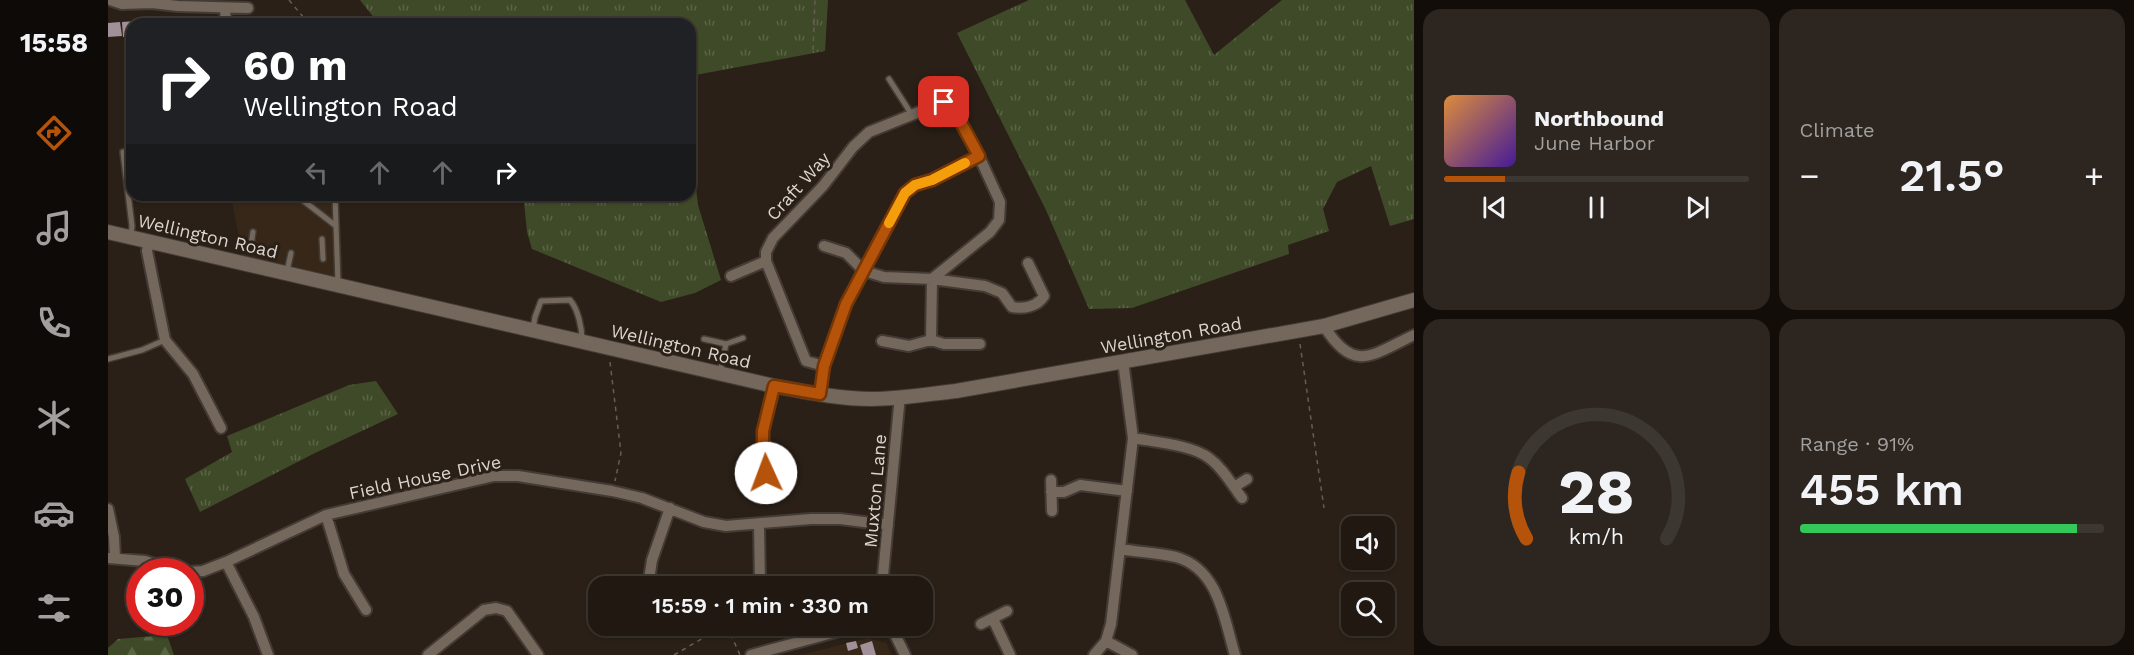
<!DOCTYPE html>
<meta charset="utf-8">
<style>
:root{--surface:#201811;--page:#2d251f;--text:#f1f3f6;--muted:#a2a09f;--line:#3d3731;--accent:#b45309}
body{margin:0;font-family:"Work Sans",sans-serif;background:var(--page);color:var(--text);height:100vh;display:flex;flex-direction:column;font-size:22px;white-space:nowrap}
*{box-sizing:border-box;margin:0}
p{font-size:20px;color:var(--muted)}
.icon{flex:none;width:33px;height:33px;fill:none;stroke:currentColor;stroke-width:2;stroke-linecap:round;stroke-linejoin:round}
.map{position:relative;flex:1;overflow:hidden}
.side{display:flex;flex-direction:column;gap:9px;padding:9px;background:#120d09;width:720px}
.side>*{flex:none}
.banner{position:absolute;left:18px;top:18px;width:570px;height:183px;border-radius:18px;box-shadow:0 2px 4px #0004,0 0 0 2px var(--line);background:#202124;color:#fff;overflow:hidden}
.tools{position:absolute;left:1233px;top:516px;display:grid;gap:12px}
.tools a{display:grid;place-items:center;width:54px;height:54px;border-radius:12px;background:var(--surface);box-shadow:0 2px 4px #0004,0 0 0 2px var(--line);font-size:30px}
.speed{position:absolute;left:18px;top:558px;display:flex;gap:12px;font-size:30px;font-weight:700;text-align:center}
.speed>*{display:grid;place-content:center;width:78px;height:78px;border-radius:50%;background:var(--surface);box-shadow:0 2px 4px #0004,0 0 0 2px var(--line);line-height:1}
.speed .limit{border:9px solid #d22;background:#fff;color:#111}
.pin{position:absolute;display:grid;place-items:center;width:51px;height:51px;color:#fff;margin:-26px;border-radius:12px;box-shadow:0 3px 9px #0006}
.me{position:absolute;width:66px;margin:-33px;rotate:358deg;stroke-linejoin:round;filter:drop-shadow(0 0 4px #0008)}
.turn{display:flex;align-items:center;gap:21px;height:126px;padding:0 18px;font-size:27px}
.turn .icon{width:78px;height:78px;stroke-width:2.5}
.turn b{display:block;font-size:42px;line-height:51px}
.lanes{display:flex;align-items:center;height:57px;padding:0 18px;background:#0003;justify-content:center;gap:30px;direction:ltr}
.lanes .off{opacity:.35}
.big{font-size:45px;font-weight:600;line-height:1.1}
.side .tile{flex:1;display:flex;flex-direction:column;justify-content:center;gap:9px;min-width:0;padding:0 21px;border-radius:18px;background:var(--page)}
.side .dial{align-items:center;gap:0}
.dial svg{height:156px;overflow:visible;fill:none;stroke:var(--line);stroke-width:7;stroke-linecap:round;text-anchor:middle}
.dial text{fill:var(--text);stroke:none}
.song{display:flex;align-items:center;gap:18px}
.cover{width:72px;height:72px;border-radius:9px;background:linear-gradient(135deg,hsl(30 70% 55%),hsl(260 70% 35%))}
.played{height:6px;border-radius:3px;background:linear-gradient(90deg,var(--accent) 20%,var(--line) 20%)}
.keys{display:flex;justify-content:space-around;direction:ltr}
.heat{display:flex;justify-content:space-between;align-items:center;font-size:33px;direction:ltr}
.charge{height:9px;border-radius:4px;background:linear-gradient(90deg,#34c759 91%,var(--line) 0)}
.side .tiles{flex:1;display:grid;gap:9px;grid-template-columns:repeat(2,1fr)}
.trip{position:absolute;left:480px;top:576px;width:345px;height:60px;border-radius:18px;background:var(--surface);box-shadow:0 2px 4px #0004,0 0 0 2px var(--line);font-weight:600;line-height:60px;text-align:center}
main{display:flex;flex:1;min-height:0}
.tabs{display:flex;flex-direction:column;width:108px;justify-content:space-around;align-items:center;background:#0d0a07;color:var(--muted)}
.tabs .icon{width:42px;height:42px}
.tabs .selected{color:var(--accent)}
.tabs b{font-size:27px;color:var(--text)}
.map>svg:first-child{display:block}
.built{fill:#362719}
.grass{fill:url(#grass-tufts)}
.forest{fill:url(#forest-firs)}
.building{fill:#a19097}
.lines{fill:none;stroke-linecap:round;stroke-linejoin:round}
.service-casing{stroke:#433b34;stroke-width:8}
.minor-casing{stroke:#433b34;stroke-width:14}
.tertiary-casing{stroke:#433b34;stroke-width:16}
.path{stroke:#665d54;stroke-width:1.5;stroke-dasharray:4.5 4.5;stroke-linecap:butt}
.service{stroke:#74685d;stroke-width:5}
.minor{stroke:#74685d;stroke-width:10}
.tertiary{stroke:#74685d;stroke-width:14}
.route-casing{stroke:#753606;stroke-width:15}
.route{stroke:#b45309;stroke-width:10}
.slow{stroke:#f59e0b;stroke-width:10}
.labels{text-anchor:middle;dominant-baseline:central;stroke-width:6;stroke-linejoin:round;paint-order:stroke}
.street-label{font-size:18px;fill:#dcd5ce;stroke:#2a2017}
</style>
<main>
<nav class="tabs">
<b>15:58</b>
<svg class="icon selected" aria-label="directions" viewBox="0 0 24 24"><path d="M12 3l9 9-9 9-9-9zM9 14v-3h6M13 9l2 2-2 2"/></svg>
<svg class="icon" aria-label="music" viewBox="0 0 24 24"><path d="M9 18V5l10-2v13"/><circle cx="6" cy="18" r="3"/><circle cx="16" cy="16" r="3"/></svg>
<svg class="icon" aria-label="phone" viewBox="0 0 24 24"><path d="M5 4h4l2 5-3 2q2 4 5 5l2-3 5 2v4C11 20 4 13 5 4z"/></svg>
<svg class="icon" aria-label="climate" viewBox="0 0 24 24"><path d="M12 3v18M4 7l16 10M4 17L20 7"/></svg>
<svg class="icon" aria-label="car" viewBox="0 0 24 24"><path d="M5 17H2v-5l4-1 3-4h7l3 4 3 1v5h-3M9 17h6M6 11h13"/><circle cx="7" cy="17" r="2"/><circle cx="17" cy="17" r="2"/></svg>
<svg class="icon" aria-label="filters" viewBox="0 0 24 24"><path d="M4 7h16M4 17h16"/><circle cx="9" cy="7" r="2"/><circle cx="15" cy="17" r="2"/></svg>
</nav>
<div class="map">
<svg width="1306" height="655" viewBox="0 0 1306 655">
<defs>
<pattern id="grass-tufts" width="24" height="20" patternUnits="userSpaceOnUse" patternTransform="scale(1.5)"><rect width="24" height="20" fill="#3f4b28"/><path d="M3 7l-1-3M5 7V3M7 7l1-3M15 17l-1-3M17 17v-4M19 17l1-3" fill="none" stroke="#5a6446"/></pattern>
<pattern id="forest-firs" width="22" height="20" patternUnits="userSpaceOnUse" patternTransform="scale(1.5)"><rect width="22" height="20" fill="#3f4b28"/><path d="M5 1l3.5 6h-7zM16 11l3.5 6h-7z" fill="#5a6446"/></pattern>
</defs>
<rect width="100%" height="100%" fill="#2a2017"/>
<path class="built" d="M123 195H231L235 279 134 255Z
M760 638 778 643 784 655H692Z"/>
<path class="grass" d="M252 0H720L717 51 582 76V24H271Z
M921 0H1077L1106 55 1174 0H1306V219L1282 226 1263 166 1229 182 1215 209 1221 231 1180 245 1181 254 1024 308 981 309 937 208 849 33Z
M586 171 590 205 613 280 587 293 553 302 424 249 419 232 416 202 454 195H582V172Z
M268 381 290 414 207 453 92 512 77 479 124 452 119 436 241 385Z"/>
<path class="forest" d="M59 635 66 655H0V648L10 639Z"/>
<path class="building" d="M153 16 154 24H140L139 18Z
M98 17 99 24H85L84 19Z
M60 20 61 24H47L46 21Z
M28 21V24H24V36L15 37 14 22Z
M12 22 14 36 0 37V23Z
M748 641 750 648 740 651 738 643Z
M764 641 768 655H755L752 645Z"/>
<g class="lines">
<g class="service-casing">
<path id="service" d="M781 79 804 115
M15 152 24 226 23 235
M188 195 228 226
M227 195 230 283
M214 239 215 259
M143 245 145 232
M179 271 183 253
M425 329 427 317 433 301 462 300C470 309 474 328 474 340
M596 339 618 344
M0 359 34 350 57 340
M612 372 618 344 635 338"/>
</g>
<g class="minor-casing">
<path id="minor" d="M2 0 14 4 44 3 70 6 140 8
M117 9 118 24
M41 241 39 251 57 340 85 374 113 428
M716 246 738 253 756 271 776 277 824 279 877 286 894 293 904 307C916 309 929 307 936 296L920 263
M623 276 658 261
M1216 326C1246 374 1264 355 1306 335
M823 340 824 279
M774 341 801 346 823 340 836 344H872
M716 366 738 304 797 193 807 185 824 180 871 156
M712 394 716 366 698 361 658 261V252L665 238 715 186 745 147 761 132 836 102 844 106 871 156 892 202 891 220 882 232 824 279
M1025 438C1047 442 1084 445 1101 458 1115 468 1124 485 1134 498
M658 473 665 463 655 442V431L666 386
M943 480 944 511
M1126 487 1139 479
M943 492H956L972 485 1019 491
M0 509 6 537 7 558
M218 515 236 574 258 610
M651 524 652 586
M1012 549C1030 552 1050 553 1068 557 1111 569 1116 619 1127 655
M0 558 37 561 71 572
M118 562 146 617 160 655
M82 572 95 571 118 562 218 515 386 476H410L504 491 534 498 596 522 618 526 703 519H732L780 525
M540 586 544 560 562 508
M774 586 791 406 790 398
M885 619 902 655
M873 624 899 611
M783 626 797 655
M998 641 1024 655
M320 655 376 610 388 608 399 611 430 655
M643 655 750 626
M986 655 998 641 1003 624 1025 438 1015 361"/>
</g>
<g class="tertiary-casing">
<path id="tertiary" d="M0 232 666 386C698 392 731 399 764 399 792 399 820 394 848 391L1216 326 1306 300"/>
</g>
<path class="path" d="M181 0 201 24
M705 50 707 0
M1192 344 1216 508
M502 362 513 453 507 481
M619 626 632 655
M566 655 616 626"/>
<use href="#service" class="service"/>
<use href="#minor" class="minor"/>
<use href="#tertiary" class="tertiary"/>
</g>
<g class="lines">
<g class="route-casing">
<path id="route" d="M658 473 664 463 655 442V431L666 386 712 394 716 366 738 304 797 193 807 185 824 180 871 156 844 106 836 102"/>
</g>
<use href="#route" class="route"/>
<path class="slow" d="M781 223 797 193 807 185 824 180 857 163"/>
</g>
<g class="labels">
<g class="street-label">
<text transform="translate(690 186) rotate(-48)">Craft Way</text>
<text transform="translate(100 236) rotate(13)">Wellington Road</text>
<text transform="translate(1063 335) rotate(-10)">Wellington Road</text>
<text transform="translate(573 346) rotate(13)">Wellington Road</text>
<text transform="translate(317 477) rotate(-12)">Field House Drive</text>
<text transform="translate(767 491) rotate(-85)">Muxton Lane</text>
</g>
</g>
</svg>
<div class="tools">
<a><svg class="icon" aria-label="sound" viewBox="0 0 24 24"><path d="M4 9h4l5-4v14l-5-4H4zM17 9q2 3 0 6"/></svg></a>
<a><svg class="icon" aria-label="search" viewBox="0 0 24 24"><circle cx="10" cy="10" r="6"/><path d="M15 15l6 6"/></svg></a>
</div>
<div class="speed"><div class="limit">30</div></div>
<div class="pin" style="left:836px;top:102px;background:#d93025"><svg class="icon" aria-label="arrive" viewBox="0 0 24 24"><path d="M6 21V4h12l-3 4 3 4H6"/></svg></div>
<svg class="me" style="left:658px;top:473px" viewBox="-20 -20 40 40"><circle r="19" fill="#fff"/><path d="M0-13L10 11 0 6-10 11z" fill="#b45309"/></svg>
<div class="trip">15:59 · 1 min · 330 m</div>
<div class="banner">
<div class="turn"><svg class="icon" aria-label="right" viewBox="0 0 24 24"><path d="M7 20v-9h11M14 6l5 5-5 5"/></svg><div><b>60 m</b>Wellington Road</div></div>
<div class="lanes"><svg class="icon off" aria-label="left" viewBox="0 0 24 24"><path d="M17 20v-9H6M10 6l-5 5 5 5"/></svg><svg class="icon off" aria-label="ahead" viewBox="0 0 24 24"><path d="M12 20V5M6 11l6-6 6 6"/></svg><svg class="icon off" aria-label="ahead" viewBox="0 0 24 24"><path d="M12 20V5M6 11l6-6 6 6"/></svg><svg class="icon" aria-label="right" viewBox="0 0 24 24"><path d="M7 20v-9h11M14 6l5 5-5 5"/></svg></div>
</div>
</div>
<section class="side">
<div class="tiles">
<div class="tile">
<div class="song"><i class="cover"></i><div><b>Northbound</b><p>June Harbor</p></div></div>
<div class="played"></div>
<div class="keys"><svg class="icon" aria-label="previous" viewBox="0 0 24 24"><path d="M18 5L8 12l10 7zM5 5v14"/></svg><svg class="icon" aria-label="pause" viewBox="0 0 24 24"><path d="M8 5v14M16 5v14"/></svg><svg class="icon" aria-label="next" viewBox="0 0 24 24"><path d="M6 5l10 7-10 7zM19 5v14"/></svg></div>
</div>
<div class="tile"><p>Climate</p>
<div class="heat"><a>−</a><b class="big">21.5°</b><a>+</a></div>
</div>
<div class="tile dial"><svg viewBox="0 0 100 80">
<path d="M14 69A42 42 0 1 1 86 69"/>
<path d="M14 69A42 42 0 0 1 10 35" stroke="#b45309"/>
<text x="50" y="56" font-size="32" font-weight="700">28</text>
<text x="50" y="72" font-size="11">km/h</text>
</svg></div>
<div class="tile"><p>Range · 91%</p><b class="big">455 km</b><div class="charge"></div></div>
</div>
</section>
</main>
